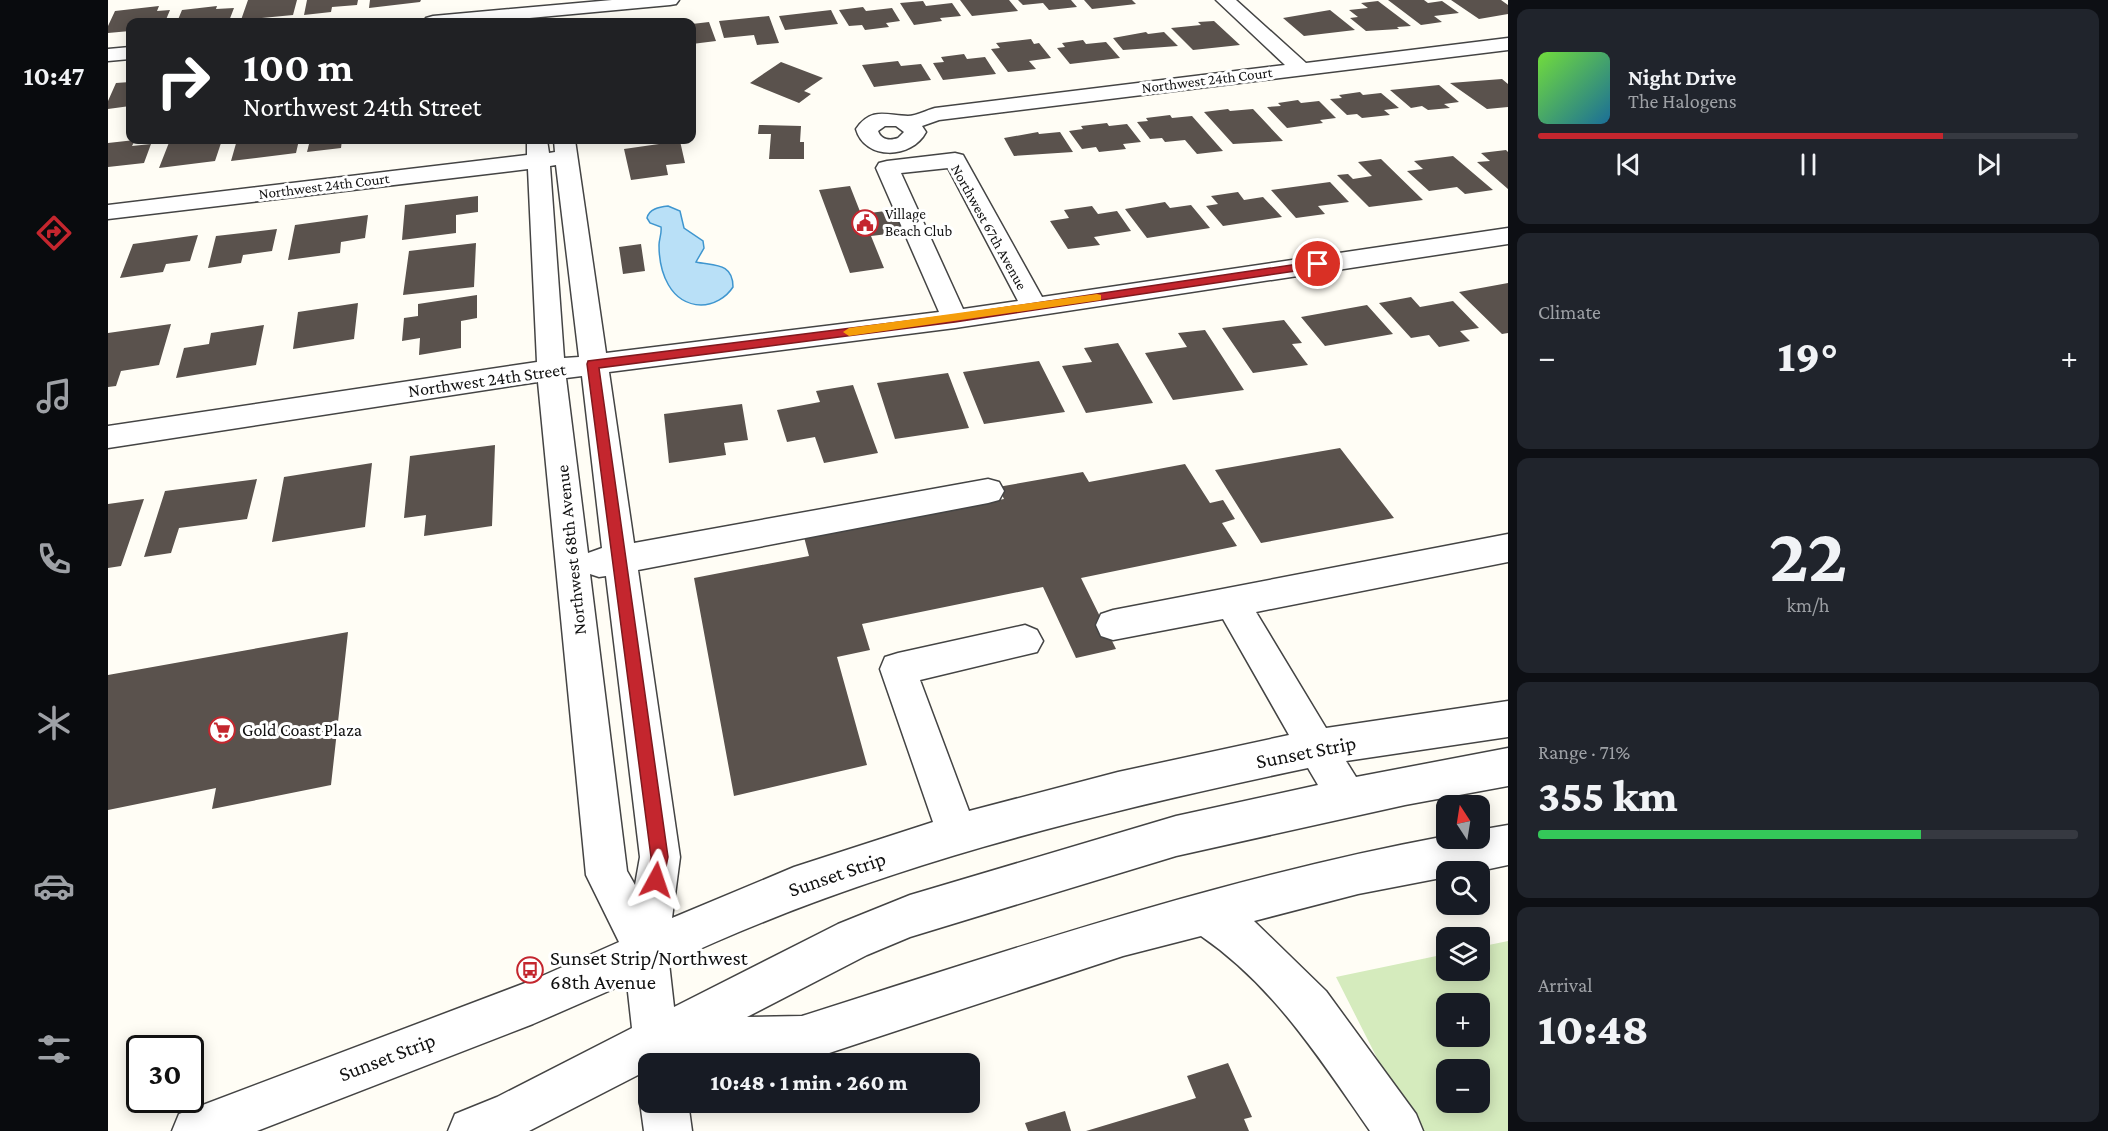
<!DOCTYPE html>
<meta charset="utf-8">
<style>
:root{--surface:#171b24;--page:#20242c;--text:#f1f3f6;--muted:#9ea1a6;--line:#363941;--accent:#c4262e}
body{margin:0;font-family:"Crimson Pro",serif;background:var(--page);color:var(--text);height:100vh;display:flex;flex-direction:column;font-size:22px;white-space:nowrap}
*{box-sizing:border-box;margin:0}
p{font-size:20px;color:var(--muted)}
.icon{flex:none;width:33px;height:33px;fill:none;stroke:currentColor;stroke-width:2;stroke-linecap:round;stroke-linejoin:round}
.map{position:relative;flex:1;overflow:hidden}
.sheet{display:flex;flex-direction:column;gap:9px;padding:9px;background:#0d0f14;width:600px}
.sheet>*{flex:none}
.banner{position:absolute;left:18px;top:18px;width:570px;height:126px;border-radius:12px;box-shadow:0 3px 15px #0003;background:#202124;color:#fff;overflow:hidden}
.needle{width:39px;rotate:348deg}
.tools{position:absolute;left:1328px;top:795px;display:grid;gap:12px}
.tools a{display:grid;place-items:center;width:54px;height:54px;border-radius:12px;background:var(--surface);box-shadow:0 3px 15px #0003;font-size:30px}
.speed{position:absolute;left:18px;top:1035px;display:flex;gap:12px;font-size:30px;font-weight:700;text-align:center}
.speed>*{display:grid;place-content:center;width:78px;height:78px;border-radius:50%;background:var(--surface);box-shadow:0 3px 15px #0003;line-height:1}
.speed .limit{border:3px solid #111;border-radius:9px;background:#fff;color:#111}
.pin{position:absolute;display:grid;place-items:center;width:51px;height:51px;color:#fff;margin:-26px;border:3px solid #fff;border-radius:50%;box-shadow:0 2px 6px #0007}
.me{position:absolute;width:66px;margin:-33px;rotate:5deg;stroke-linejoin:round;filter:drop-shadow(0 0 4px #0008)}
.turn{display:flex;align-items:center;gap:21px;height:126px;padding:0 18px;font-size:27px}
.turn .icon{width:78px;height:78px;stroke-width:2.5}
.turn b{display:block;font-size:42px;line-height:51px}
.big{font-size:45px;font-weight:800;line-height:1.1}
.sheet .widget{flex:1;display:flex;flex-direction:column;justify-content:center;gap:9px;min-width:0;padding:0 21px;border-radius:12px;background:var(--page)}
.sheet .dial{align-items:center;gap:0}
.dial b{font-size:78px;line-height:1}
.song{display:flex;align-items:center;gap:18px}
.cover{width:72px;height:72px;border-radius:9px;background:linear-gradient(135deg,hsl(100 70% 55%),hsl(200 70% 35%))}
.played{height:6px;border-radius:3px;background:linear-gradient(90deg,var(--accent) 75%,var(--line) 75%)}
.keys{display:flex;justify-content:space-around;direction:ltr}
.heat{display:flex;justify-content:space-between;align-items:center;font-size:33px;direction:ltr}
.charge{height:9px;border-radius:4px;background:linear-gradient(90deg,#34c759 71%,var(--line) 0)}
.trip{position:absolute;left:530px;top:1053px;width:342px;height:60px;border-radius:12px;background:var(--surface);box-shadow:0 3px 15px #0003;font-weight:800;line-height:60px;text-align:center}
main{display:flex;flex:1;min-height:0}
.tab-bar{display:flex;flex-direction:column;width:108px;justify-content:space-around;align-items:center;background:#090b0e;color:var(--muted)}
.tab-bar .icon{width:42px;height:42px}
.tab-bar .selected{color:var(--accent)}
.tab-bar b{font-size:27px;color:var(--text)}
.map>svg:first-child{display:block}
.green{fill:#d5ebbd;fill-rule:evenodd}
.water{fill:#b9e0f7;stroke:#3f96cf;stroke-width:1.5}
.building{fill:#5a524d}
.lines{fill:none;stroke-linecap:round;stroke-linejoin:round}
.minor-casing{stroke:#444;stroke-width:3}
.minor{fill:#fff;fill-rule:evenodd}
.route{fill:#c4262e;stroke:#7f191e;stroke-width:1.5}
.slow{fill:#f59e0b}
.labels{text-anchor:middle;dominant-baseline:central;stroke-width:6;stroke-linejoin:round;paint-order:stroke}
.far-street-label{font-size:15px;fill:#111;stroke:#fff}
.far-poi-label{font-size:15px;fill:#111;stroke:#fff;text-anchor:start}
.street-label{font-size:18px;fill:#111;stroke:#fff}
.poi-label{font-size:18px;fill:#111;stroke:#fff;text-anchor:start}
.near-street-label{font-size:21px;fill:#111;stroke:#fff}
.near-poi-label{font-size:21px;fill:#111;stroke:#fff;text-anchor:start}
</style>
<main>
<nav class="tab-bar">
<b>10:47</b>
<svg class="icon selected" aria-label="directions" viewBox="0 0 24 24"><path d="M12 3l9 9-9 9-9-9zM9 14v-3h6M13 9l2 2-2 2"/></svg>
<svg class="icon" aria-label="music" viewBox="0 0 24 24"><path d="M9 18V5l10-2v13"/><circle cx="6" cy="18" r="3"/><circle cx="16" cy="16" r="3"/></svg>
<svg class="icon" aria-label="phone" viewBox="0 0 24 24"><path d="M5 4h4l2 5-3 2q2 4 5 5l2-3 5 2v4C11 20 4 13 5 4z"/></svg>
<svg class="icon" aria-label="climate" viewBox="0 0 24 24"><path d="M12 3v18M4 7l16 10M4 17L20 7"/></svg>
<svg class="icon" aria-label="car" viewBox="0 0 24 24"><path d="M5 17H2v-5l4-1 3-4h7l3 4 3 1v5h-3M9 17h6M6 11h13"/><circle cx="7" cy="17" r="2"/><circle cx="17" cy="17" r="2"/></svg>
<svg class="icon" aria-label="filters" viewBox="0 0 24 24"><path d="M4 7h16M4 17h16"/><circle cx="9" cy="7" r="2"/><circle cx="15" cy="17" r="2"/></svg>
</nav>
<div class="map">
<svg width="1400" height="1131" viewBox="0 0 1400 1131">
<rect width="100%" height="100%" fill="#fffdf5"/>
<path class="green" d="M1400 941V1131H1306L1228 977 1338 954V970H1371V947ZM1338 1004H1371V1036H1338ZM1338 1070H1371V1102H1338Z"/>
<path class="water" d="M560 206 572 211 576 228 595 241 596 248 588 262C605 266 625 262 625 287 618 298 605 305 593 305 562 304 551 272 551 245 551 239 554 233 553 227L542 223 539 218C541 209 551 207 560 206Z"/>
<path class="building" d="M140 0H189L185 15 133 20Z
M199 0H250L249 5 224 7 223 12 196 15Z
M262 0H313L312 2 261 8Z
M852 0H901L910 11 864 16Z
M910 0H963L969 7 941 10 935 3 915 5Z
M976 0H1024L1028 4 984 9Z
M1280 0H1316L1320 3 1334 1 1351 13 1326 16 1334 22 1313 25Z
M1343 0H1393L1400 5V14L1371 19Z
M815 1 818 6 844 3 853 16 832 18 834 21 806 25 792 3Z
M1270 1 1303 26 1289 27 1291 29 1258 31 1242 18 1250 17 1241 10 1260 8 1253 3Z
M51 6 49 11 62 10 57 22H22V31L0 33V26L7 11Z
M109 6 108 9 126 8 121 21 69 22 74 10Z
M755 7 758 11 784 8 792 21 778 23 781 27 757 30 754 25 741 26 731 10Z
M723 10 730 24 677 30 671 16Z
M1222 10 1247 30 1196 36 1175 18Z
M661 16 671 43 649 45 646 35 616 38 611 21Z
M1106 21 1132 45 1085 50 1063 28 1093 25 1090 22Z
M601 22 608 41 584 44V24Z
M1038 32 1040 34 1056 32 1070 46 1015 50 1005 38Z
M923 39 926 44 931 43 943 58 921 61 928 69 900 72 883 49 892 48 888 43Z
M975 40 978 44 998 42 1012 58 962 64 949 48 957 47 954 43Z
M856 54 859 59 877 57 888 74 835 80 825 63 836 62 833 57Z
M790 61 793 66 813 64 823 80 766 87 754 65Z
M673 62 715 78 696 91 703 94 691 103 642 83Z
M1394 79 1400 84V107L1379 109 1342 83Z
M22 82V106L0 109V101L8 83Z
M1331 85 1351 102 1336 104 1342 108 1320 110 1314 106 1303 108 1282 90Z
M1252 92 1255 95 1273 93 1291 108 1276 110 1282 115 1254 118 1249 114 1239 115 1222 99 1234 98 1231 95Z
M1190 100 1193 103 1211 101 1228 118 1212 120 1215 123 1179 128 1159 107 1173 106 1170 103Z
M1120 109 1122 111 1145 109 1175 141 1125 144 1096 112Z
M1062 115 1064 118 1084 116 1115 151 1089 154 1077 140 1057 142 1054 138 1042 139 1029 122 1040 121 1038 118Z
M999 123 1001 126 1019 124 1033 142 1015 144 1018 149 991 152 988 147 974 149 961 131 975 129 973 126Z
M651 125 693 126 692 142H696V159H661L663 134H650Z
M930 132 931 134 952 132 965 152 906 156 896 138Z
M27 140 24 146 43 144 36 163 0 167V143Z
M62 140H114L107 161 51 168Z
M129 140H191L188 153 123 161Z
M202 140H234L233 148 199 152Z
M572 141 577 163 558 165 560 175 523 180 516 149Z
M1398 150 1400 152V189L1369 162 1382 161 1373 153Z
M1345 156 1385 190 1357 194 1349 187 1321 191 1299 171 1315 169 1306 161Z
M1273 159 1315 200 1261 207 1229 175 1240 174 1245 179 1264 176 1250 162Z
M1222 182 1241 202 1210 206 1217 214 1188 218 1163 190Z
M742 186 753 214 786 210 796 232 763 236 776 268 742 273 711 190Z
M1130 192 1136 200 1155 197 1174 217 1115 226 1098 206 1110 204 1103 196Z
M370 196V212L348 215V233L294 240 297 205Z
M1057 202 1062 208 1083 205 1102 228 1039 238 1017 209Z
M984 206 990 214 1009 211 1023 231 986 237 992 245 960 249 942 221 961 218 956 210Z
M260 215 257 238 233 242 232 253 180 260 187 225Z
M169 229 164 251 135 255 133 263 100 268 108 236Z
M90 235 82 261 58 264 55 272 12 278 25 244Z
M368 243 366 287 295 295 301 251Z
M533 244 537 271 515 274 511 247Z
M1400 283V333L1394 334 1351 292Z
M369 295V318L353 321V348L311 355 312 338 294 341 296 318 310 316V304Z
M1303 297 1312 307 1345 301 1371 328 1352 331 1362 341 1331 347 1321 335 1303 338 1271 303Z
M250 303 246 339 185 349 190 312Z
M1259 305 1285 334 1217 346 1193 317Z
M1176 320 1194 343 1184 344 1200 365 1145 373 1114 328Z
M63 324 51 365 13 371 8 386 0 387V333Z
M156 325 148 365 68 378 76 348 101 344 103 333Z
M1097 330 1136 390 1065 400 1037 353 1079 347 1070 333Z
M1010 343 1045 403 978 413 954 366 984 362 976 348Z
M931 361 957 412 876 424 855 372Z
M840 373 861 428 787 439 769 383Z
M745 385 770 453 716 463 707 437 679 442 669 410 712 402 708 391Z
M634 404 640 440 616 443 618 455 561 463 556 414Z
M387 445 384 526 316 536 318 515 296 518 302 456Z
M1232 448 1286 518 1153 543 1107 470Z
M264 463 257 527 164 542 176 477Z
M1077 464 1102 503 1115 500 1127 519 1114 523 1129 546 973 578 1008 649 968 658 935 587 754 624 762 650 729 657 759 765 626 796 586 578 701 556 696 537 896 499 890 487 975 472 981 482Z
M149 479 139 519 71 528 63 553 36 557 57 491Z
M36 499 13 566 0 568V504Z
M240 632 223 785 104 809 108 788 0 810V675Z
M1120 1063 1144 1117 1136 1119 1141 1131H978L1088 1098 1079 1076Z
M957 1111 963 1131H920L917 1123Z"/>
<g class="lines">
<g class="minor-casing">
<path id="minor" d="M504 0H571L568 4 562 5 379 22H316L318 18 325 16Z
M1108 0H1128L1198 63 1400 38V50L831 120 814 126 818 132C804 159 757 161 748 129 764 106 779 116 800 116 808 116 819 110 827 108L1177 65ZM777 126H788L796 132 790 138C782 141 773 140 770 131Z
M22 47V59L0 61V49Z
M419 140H439L441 153 447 152 446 140H467L498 353 831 312 768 168 771 163 779 161 847 153 855 155 934 297 1400 228V244L847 328 501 372 526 543 880 479 891 482 896 491 891 500 880 503 530 570 572 857 564 918 686 867 825 822 772 669 777 657 790 653 917 625 929 630 935 641 929 652 812 680 861 811 1010 772 1181 735 1115 619 1005 640 993 636 988 625 993 614 1005 610 1400 534V562L1148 612 1218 728 1400 701V737L1238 761 1248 777 1400 748V786L1297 805 1068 856 802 937 759 955 639 1017 694 1016C907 948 1118 877 1338 836V838H1371V830L1400 825V865L1367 872H1338V877L1250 894 1146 921 1218 991 1308 1114 1315 1131H1262C1212 1059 1166 986 1093 936L1015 956 694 1062 540 1064V1081L534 1078 532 1074 421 1131H340L347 1114 389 1097 524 1028 519 983 425 1024 149 1131H64L71 1114 425 980 511 942 478 875 430 382 0 448V426L429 362 420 169 0 219V205L419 155ZM448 165 471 357 456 358 442 166ZM840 168 910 301 855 309 793 173ZM474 376 494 548 480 553 458 378ZM482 574 491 577 498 576 532 857 527 885 519 871ZM1200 768 1210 785 1068 816 802 895 730 924 566 1007 561 963C763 868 982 814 1200 768Z
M539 1085 540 1102H580L584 1131H536L532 1102Z"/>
</g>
<use href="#minor" class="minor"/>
</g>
<path class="route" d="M1210 261 1214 262V267L847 322 491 368 560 857 554 886 548 889 542 886 540 880 543 857 479 364 480 361 847 315Z"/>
<path class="slow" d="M989 294 993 295V300L741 336 735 332 741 328Z"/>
<defs>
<g id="civic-ring" transform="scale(1.35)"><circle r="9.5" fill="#fff" stroke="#c4262e" stroke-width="1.5"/><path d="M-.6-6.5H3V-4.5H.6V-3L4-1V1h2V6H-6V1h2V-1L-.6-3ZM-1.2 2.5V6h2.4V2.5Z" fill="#c4262e"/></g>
<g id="supermarket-ring" transform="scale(1.35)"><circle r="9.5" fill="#fff" stroke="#c4262e" stroke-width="1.5"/><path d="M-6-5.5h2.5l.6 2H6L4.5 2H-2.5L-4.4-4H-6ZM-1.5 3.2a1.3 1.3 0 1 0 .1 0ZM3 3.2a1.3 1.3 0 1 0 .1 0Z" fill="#c4262e"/></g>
<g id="bus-ring" transform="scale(1.35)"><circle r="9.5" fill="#fff" stroke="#c4262e" stroke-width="1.5"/><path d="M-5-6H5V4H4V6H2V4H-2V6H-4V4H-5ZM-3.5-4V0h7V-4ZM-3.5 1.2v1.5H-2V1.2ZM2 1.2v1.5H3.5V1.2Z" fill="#c4262e"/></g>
</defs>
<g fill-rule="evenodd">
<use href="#civic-ring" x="757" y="223"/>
<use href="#supermarket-ring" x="114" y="730"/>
<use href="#bus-ring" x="422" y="970"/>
</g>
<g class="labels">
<g class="far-street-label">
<text transform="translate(1099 80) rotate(-7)">Northwest 24th Court</text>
<text transform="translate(216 186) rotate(-7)">Northwest 24th Court</text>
<text transform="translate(881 227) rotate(61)">Northwest 67th Avenue</text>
</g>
<g class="far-poi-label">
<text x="777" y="214">Village<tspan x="777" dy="17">Beach Club</tspan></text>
</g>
<g class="street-label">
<text transform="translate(379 380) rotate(-8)">Northwest 24th Street</text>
<text transform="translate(463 550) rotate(-96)">Northwest 68th Avenue</text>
</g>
<g class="poi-label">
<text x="134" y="730">Gold Coast Plaza</text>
</g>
<g class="near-street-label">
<text transform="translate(1198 752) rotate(-11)">Sunset Strip</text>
<text transform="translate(729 874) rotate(-19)">Sunset Strip</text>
<text transform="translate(279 1057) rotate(-21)">Sunset Strip</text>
</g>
<g class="near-poi-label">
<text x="442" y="958">Sunset Strip/Northwest<tspan x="442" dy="24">68th Avenue</tspan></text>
</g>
</g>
</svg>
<div class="tools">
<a><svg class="needle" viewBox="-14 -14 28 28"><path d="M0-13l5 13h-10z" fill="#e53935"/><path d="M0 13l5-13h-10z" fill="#9ea1a6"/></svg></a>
<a><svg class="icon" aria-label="search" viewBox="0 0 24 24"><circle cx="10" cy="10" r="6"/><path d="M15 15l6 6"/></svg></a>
<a><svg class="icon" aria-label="layers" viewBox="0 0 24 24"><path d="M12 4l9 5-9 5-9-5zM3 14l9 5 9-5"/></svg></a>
<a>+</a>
<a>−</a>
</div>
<div class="speed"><div class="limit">30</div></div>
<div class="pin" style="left:1210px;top:264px;background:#d93025"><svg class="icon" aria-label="arrive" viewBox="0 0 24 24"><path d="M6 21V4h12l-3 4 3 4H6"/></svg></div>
<svg class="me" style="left:548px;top:880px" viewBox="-20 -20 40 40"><path d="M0-17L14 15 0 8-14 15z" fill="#c4262e" stroke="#fff" stroke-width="4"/></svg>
<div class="trip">10:48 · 1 min · 260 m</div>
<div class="banner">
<div class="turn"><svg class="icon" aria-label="right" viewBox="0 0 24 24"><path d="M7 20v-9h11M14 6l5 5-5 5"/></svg><div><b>100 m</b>Northwest 24th Street</div></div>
</div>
</div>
<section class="sheet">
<div class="widget">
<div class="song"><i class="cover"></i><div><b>Night Drive</b><p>The Halogens</p></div></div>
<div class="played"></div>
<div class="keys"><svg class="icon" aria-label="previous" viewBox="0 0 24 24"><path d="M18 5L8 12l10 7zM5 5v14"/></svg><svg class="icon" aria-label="pause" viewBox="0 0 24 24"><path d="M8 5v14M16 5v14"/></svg><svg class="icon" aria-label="next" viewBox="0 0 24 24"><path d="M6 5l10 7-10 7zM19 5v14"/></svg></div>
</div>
<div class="widget"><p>Climate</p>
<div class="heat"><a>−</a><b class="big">19°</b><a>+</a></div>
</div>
<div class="widget dial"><b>22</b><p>km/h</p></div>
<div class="widget"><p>Range · 71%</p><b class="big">355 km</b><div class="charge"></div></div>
<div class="widget"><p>Arrival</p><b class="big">10:48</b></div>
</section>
</main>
